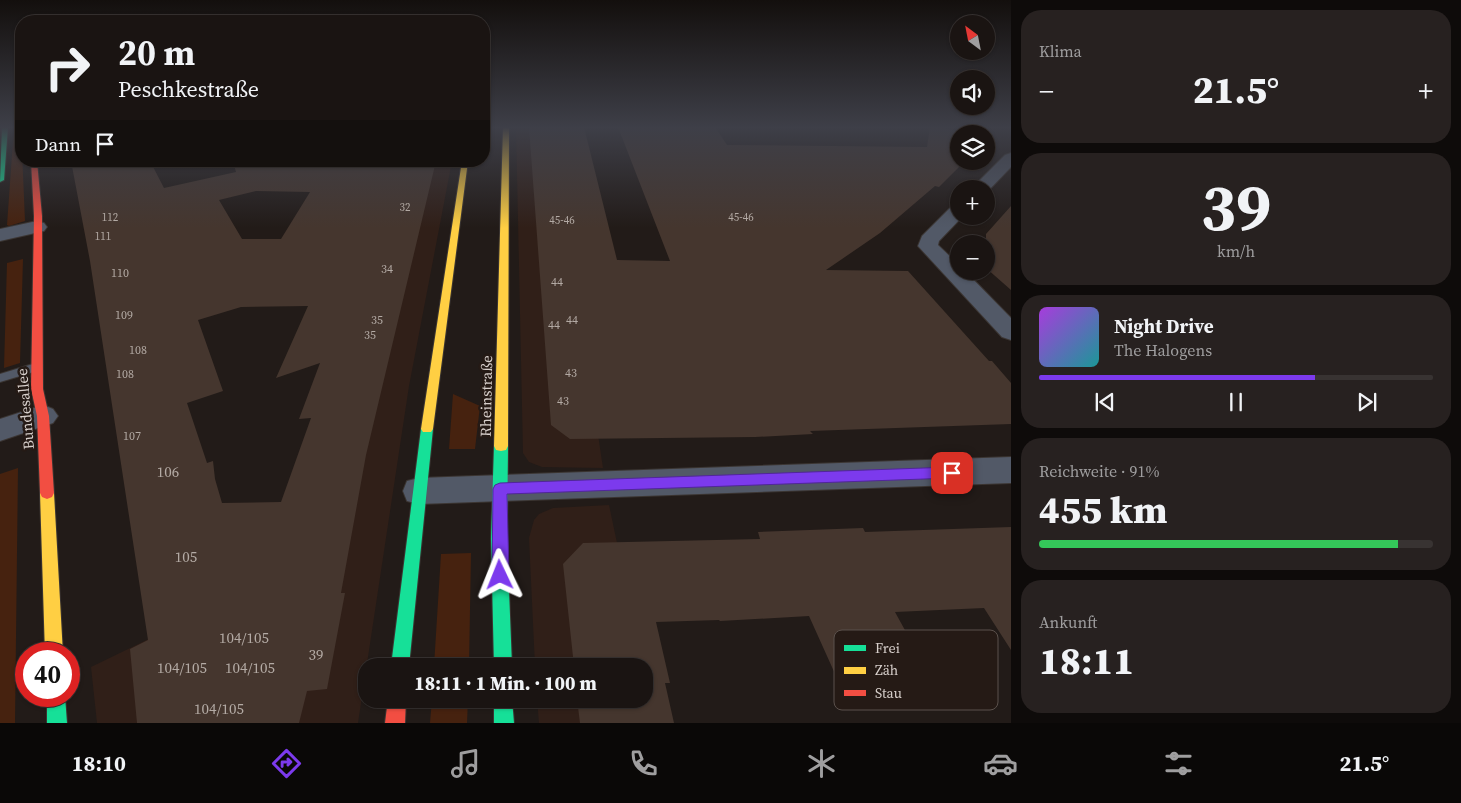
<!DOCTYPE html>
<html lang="de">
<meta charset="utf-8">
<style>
:root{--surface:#1a1412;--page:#272120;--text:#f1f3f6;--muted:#9f9e9f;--line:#383332;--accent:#7c3aed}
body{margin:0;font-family:"Source Serif 4",serif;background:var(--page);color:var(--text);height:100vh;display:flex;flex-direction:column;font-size:19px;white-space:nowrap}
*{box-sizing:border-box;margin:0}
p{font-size:16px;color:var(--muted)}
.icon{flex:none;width:28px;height:28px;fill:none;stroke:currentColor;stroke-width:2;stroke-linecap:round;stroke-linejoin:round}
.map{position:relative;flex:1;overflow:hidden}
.drawer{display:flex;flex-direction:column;gap:10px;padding:10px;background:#0e0b0a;width:450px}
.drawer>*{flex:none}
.hud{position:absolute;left:15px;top:15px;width:475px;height:152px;border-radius:20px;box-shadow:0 1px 4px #0004,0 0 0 1px var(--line);background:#1a1412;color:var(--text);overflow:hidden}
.needle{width:32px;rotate:328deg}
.buttons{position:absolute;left:950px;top:15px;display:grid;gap:10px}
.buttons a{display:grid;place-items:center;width:45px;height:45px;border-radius:50%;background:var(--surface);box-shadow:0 1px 4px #0004,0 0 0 1px var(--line);font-size:25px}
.speed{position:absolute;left:15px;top:642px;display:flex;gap:10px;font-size:25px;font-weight:700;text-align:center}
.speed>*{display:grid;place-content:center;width:65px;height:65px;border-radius:50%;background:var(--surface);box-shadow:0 1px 4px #0004,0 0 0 1px var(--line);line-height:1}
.speed .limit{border:8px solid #d22;background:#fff;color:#111}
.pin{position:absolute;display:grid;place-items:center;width:42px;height:42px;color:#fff;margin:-21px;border-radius:10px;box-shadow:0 2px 8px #0006}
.me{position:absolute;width:55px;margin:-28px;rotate:358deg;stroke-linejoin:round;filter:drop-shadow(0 0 4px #0008)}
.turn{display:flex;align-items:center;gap:18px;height:105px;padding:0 20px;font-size:22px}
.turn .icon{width:65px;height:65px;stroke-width:2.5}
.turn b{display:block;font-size:35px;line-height:42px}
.then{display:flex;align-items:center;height:48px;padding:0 20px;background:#0003;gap:10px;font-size:19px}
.big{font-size:38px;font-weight:800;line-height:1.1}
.drawer .card{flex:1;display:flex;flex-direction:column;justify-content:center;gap:8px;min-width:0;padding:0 18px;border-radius:20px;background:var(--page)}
.drawer .dial{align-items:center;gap:0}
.dial b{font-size:65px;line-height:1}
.song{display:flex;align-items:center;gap:15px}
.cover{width:60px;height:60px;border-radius:8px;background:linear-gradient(135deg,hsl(280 70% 55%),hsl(180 70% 35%))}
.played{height:5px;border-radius:2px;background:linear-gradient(90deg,var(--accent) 70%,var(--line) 70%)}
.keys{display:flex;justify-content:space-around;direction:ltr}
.heat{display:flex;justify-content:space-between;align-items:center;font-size:28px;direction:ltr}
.charge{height:8px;border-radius:4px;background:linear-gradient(90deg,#34c759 91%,var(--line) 0)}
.trip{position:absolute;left:358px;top:658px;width:295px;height:50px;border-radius:20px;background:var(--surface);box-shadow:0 1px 4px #0004,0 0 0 1px var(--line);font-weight:800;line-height:50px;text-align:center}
.tabs{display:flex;height:80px;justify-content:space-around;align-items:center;background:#0a0807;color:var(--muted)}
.tabs .icon{width:35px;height:35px}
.tabs .current{color:var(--accent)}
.tabs b{font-size:22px;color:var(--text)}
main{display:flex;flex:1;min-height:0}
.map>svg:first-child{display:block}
.built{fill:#301f18}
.green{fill:#46220f}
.building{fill:#45362e;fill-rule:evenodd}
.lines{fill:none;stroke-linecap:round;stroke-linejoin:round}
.lane-casing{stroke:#3b3532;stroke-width:2}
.street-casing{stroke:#3b3532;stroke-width:2}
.fast-casing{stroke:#3b3532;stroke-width:2}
.slow-casing{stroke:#3b3532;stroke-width:2}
.jam-casing{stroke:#3b3532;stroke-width:2}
.lane{fill:#525967;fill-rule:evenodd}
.street{fill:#525967;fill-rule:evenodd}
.fast{fill:#16e098;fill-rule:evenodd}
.slow{fill:#ffcf43;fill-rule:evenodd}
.jam{fill:#f24e42;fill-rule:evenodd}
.route{fill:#7c3aed;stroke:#51269a}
.labels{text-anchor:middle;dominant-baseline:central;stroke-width:5;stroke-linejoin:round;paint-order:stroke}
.far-number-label{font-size:11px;fill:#b3aaa4}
.number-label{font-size:12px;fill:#b3aaa4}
.street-label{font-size:15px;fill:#d8d0cc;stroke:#251a15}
.near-number-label{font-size:15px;fill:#b3aaa4}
.key{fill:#251a15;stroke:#5b514c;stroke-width:1}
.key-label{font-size:14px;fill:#d8d0cc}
</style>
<main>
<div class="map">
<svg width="1011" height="723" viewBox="0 0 1011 723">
<rect width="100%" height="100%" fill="#221b18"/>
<path class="built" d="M516 127H552L603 468 542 467 529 462 523 453Z
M412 161H452L409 386 358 723H97L91 667 295 568Z
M609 505 643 666H535L529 538 534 520 539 514 553 508Z
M644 672 654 723H539L537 699H644Z"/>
<path class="green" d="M14 127H21L25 221 9 226 7 225Z
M23 259 20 363 4 368 7 263Z
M453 394 480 406 475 449H449Z
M18 468 15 723H0V474Z
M471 553 469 666H434L441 554Z
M432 699H468L467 723H430Z"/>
<path class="building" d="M529 127H584L617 260 670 261 618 127H715L727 145 927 147 930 127H939L967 134H959V161H965L939 187 935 186 880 233 826 270 908 271 989 361H992L1011 383V424L810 431 813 434 755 437 570 439 551 425Z
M71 161H116L117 165 136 161H150L164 188 236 172 233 161H436L366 455 341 593H345L327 689 307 691 299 723H137L130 649 148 640 90 261ZM256 191 310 192 281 239H242L219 200ZM308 306 276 378 320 363 299 419 311 418 281 502 222 503 215 479 213 461 207 463 187 403 223 391 198 320 241 307Z
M1011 206V290L986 268V234Z
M1011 527V650L984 608 895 612 928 672 836 676 809 616 720 621 719 620 656 622 670 683H665L674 723H580L577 699H644V666H574L563 564 583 543 760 539 758 532 863 528 865 532Z"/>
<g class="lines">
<g class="lane-casing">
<path id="lane" d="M36 363 40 364 42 367 40 370 0 382V374Z"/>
</g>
<g class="street-casing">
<path id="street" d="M1011 153V167L986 193V189H971L1005 155Z
M959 205V216H963L939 241 938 245 959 265V271H965L1011 318V340L1002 337 918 246 922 236 952 206Z
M37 221 44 223 47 227 44 231 0 241V229Z
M43 405 53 409 58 416 53 423 0 441V419Z
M1011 457V483L419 504 407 501 403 491 407 481 419 478Z"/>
</g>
<g class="fast-casing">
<path id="fast" d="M2 127H8L4 180 0 182Z
M427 424 431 426 433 429 409 666H391L421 429 423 426Z
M501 441 506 442 508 446 507 539 512 666H494L491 539 494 446 496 442Z
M47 696H65L67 723H47Z
M494 699H512L514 723H494Z"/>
</g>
<g class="slow-casing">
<path id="slow" d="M503 127H509L508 446 506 450 501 451 496 450 494 446Z
M462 161H468L433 429 431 432H423L421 429Z
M47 487 52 489 54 493 63 654H45L40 493 42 489Z"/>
</g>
<g class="jam-casing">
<path id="jam" d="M31 161H37L42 216 43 389 49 416 54 493 52 497 47 499 42 497 40 493 37 416 31 389 34 216Z
M388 699H406L405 723H385Z"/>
</g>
<use href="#lane" class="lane"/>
<use href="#street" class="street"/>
<use href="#fast" class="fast"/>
<use href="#slow" class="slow"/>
<use href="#jam" class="jam"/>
</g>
<linearGradient id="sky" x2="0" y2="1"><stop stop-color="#130f0d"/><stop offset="0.56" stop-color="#3e3f48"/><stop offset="1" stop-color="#3e3f48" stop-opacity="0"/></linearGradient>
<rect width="1011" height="228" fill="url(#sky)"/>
<path class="route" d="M952 467 957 469 959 473 957 477 952 478 507 494 509 575 506 580 500 582 495 580 492 575 493 489 495 485 500 483Z"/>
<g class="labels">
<g class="far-number-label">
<text x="405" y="207">32</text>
<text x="110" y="217">112</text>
<text x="741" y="217">45-46</text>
<text x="562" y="220">45-46</text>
<text x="103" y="236">111</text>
</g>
<g class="number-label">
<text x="387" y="269">34</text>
<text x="120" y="273">110</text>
<text x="557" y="282">44</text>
<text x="124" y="315">109</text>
<text x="377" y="320">35</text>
<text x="572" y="320">44</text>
<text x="554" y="325">44</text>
<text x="370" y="335">35</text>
<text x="138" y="350">108</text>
<text x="571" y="373">43</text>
<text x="125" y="374">108</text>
<text x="563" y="401">43</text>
<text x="132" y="436">107</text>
</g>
<g class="street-label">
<text transform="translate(486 396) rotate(-89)">Rheinstraße</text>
<text transform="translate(25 409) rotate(-95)">Bundesallee</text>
</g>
<g class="near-number-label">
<text x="168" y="471">106</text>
<text x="186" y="556">105</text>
<text x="244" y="637">104/105</text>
<text x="316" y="654">39</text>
<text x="182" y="667">104/105</text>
<text x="250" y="667">104/105</text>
<text x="219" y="708">104/105</text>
</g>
</g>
<rect x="834" y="630" width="164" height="80" rx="8" class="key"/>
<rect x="844" y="645" width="22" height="6" fill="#16e098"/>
<rect x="844" y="667" width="22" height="7" fill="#ffcf43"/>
<rect x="844" y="690" width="22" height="6" fill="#f24e42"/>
<g class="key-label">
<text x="875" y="653">Frei</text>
<text x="875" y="675">Zäh</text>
<text x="875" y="698">Stau</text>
</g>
</svg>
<div class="buttons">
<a><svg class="needle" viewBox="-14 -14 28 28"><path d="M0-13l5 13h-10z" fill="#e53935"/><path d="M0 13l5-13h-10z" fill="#9f9e9f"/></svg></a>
<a><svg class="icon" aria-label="sound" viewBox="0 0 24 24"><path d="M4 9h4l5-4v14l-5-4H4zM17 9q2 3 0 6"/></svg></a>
<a><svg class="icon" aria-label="layers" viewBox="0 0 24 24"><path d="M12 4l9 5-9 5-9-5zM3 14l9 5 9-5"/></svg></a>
<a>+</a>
<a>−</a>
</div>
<div class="speed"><div class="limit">40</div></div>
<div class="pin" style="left:952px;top:473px;background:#d93025"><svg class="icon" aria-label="arrive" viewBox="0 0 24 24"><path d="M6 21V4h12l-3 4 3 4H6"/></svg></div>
<svg class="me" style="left:500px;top:575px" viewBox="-20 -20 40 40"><path d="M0-17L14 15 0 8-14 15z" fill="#7c3aed" stroke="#fff" stroke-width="4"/></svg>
<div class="trip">18:11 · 1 Min. · 100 m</div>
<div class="hud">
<div class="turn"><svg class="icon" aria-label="right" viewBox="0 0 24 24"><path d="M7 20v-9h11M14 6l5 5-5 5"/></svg><div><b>20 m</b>Peschkestraße</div></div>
<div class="then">Dann<svg class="icon" aria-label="arrive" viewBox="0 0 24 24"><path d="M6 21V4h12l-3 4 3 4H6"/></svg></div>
</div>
</div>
<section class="drawer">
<div class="card"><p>Klima</p>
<div class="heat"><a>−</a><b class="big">21.5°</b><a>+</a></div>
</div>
<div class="card dial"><b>39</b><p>km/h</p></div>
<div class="card">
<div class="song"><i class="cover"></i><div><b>Night Drive</b><p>The Halogens</p></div></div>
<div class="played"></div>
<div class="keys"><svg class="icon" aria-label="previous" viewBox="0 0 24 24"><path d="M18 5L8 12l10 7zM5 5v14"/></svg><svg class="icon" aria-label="pause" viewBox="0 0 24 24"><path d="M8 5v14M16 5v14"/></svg><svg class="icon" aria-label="next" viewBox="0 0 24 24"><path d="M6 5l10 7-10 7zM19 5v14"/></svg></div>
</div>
<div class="card"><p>Reichweite · 91%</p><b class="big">455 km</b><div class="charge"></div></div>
<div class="card"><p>Ankunft</p><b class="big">18:11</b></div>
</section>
</main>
<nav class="tabs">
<b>18:10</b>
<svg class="icon current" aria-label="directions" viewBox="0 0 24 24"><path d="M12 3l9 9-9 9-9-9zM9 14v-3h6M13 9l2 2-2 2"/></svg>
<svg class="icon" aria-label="music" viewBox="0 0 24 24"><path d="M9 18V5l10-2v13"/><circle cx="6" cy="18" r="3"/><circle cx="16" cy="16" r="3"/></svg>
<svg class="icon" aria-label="phone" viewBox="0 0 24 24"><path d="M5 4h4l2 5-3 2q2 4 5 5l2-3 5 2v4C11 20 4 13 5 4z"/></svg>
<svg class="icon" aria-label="climate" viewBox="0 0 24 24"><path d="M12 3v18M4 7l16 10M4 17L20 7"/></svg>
<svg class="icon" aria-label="car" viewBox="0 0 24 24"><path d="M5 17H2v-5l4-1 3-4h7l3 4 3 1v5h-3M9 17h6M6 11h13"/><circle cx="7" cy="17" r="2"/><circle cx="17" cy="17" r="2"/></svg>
<svg class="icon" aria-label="filters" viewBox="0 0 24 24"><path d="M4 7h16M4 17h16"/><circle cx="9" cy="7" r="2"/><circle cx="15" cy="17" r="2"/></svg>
<b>21.5°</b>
</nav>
